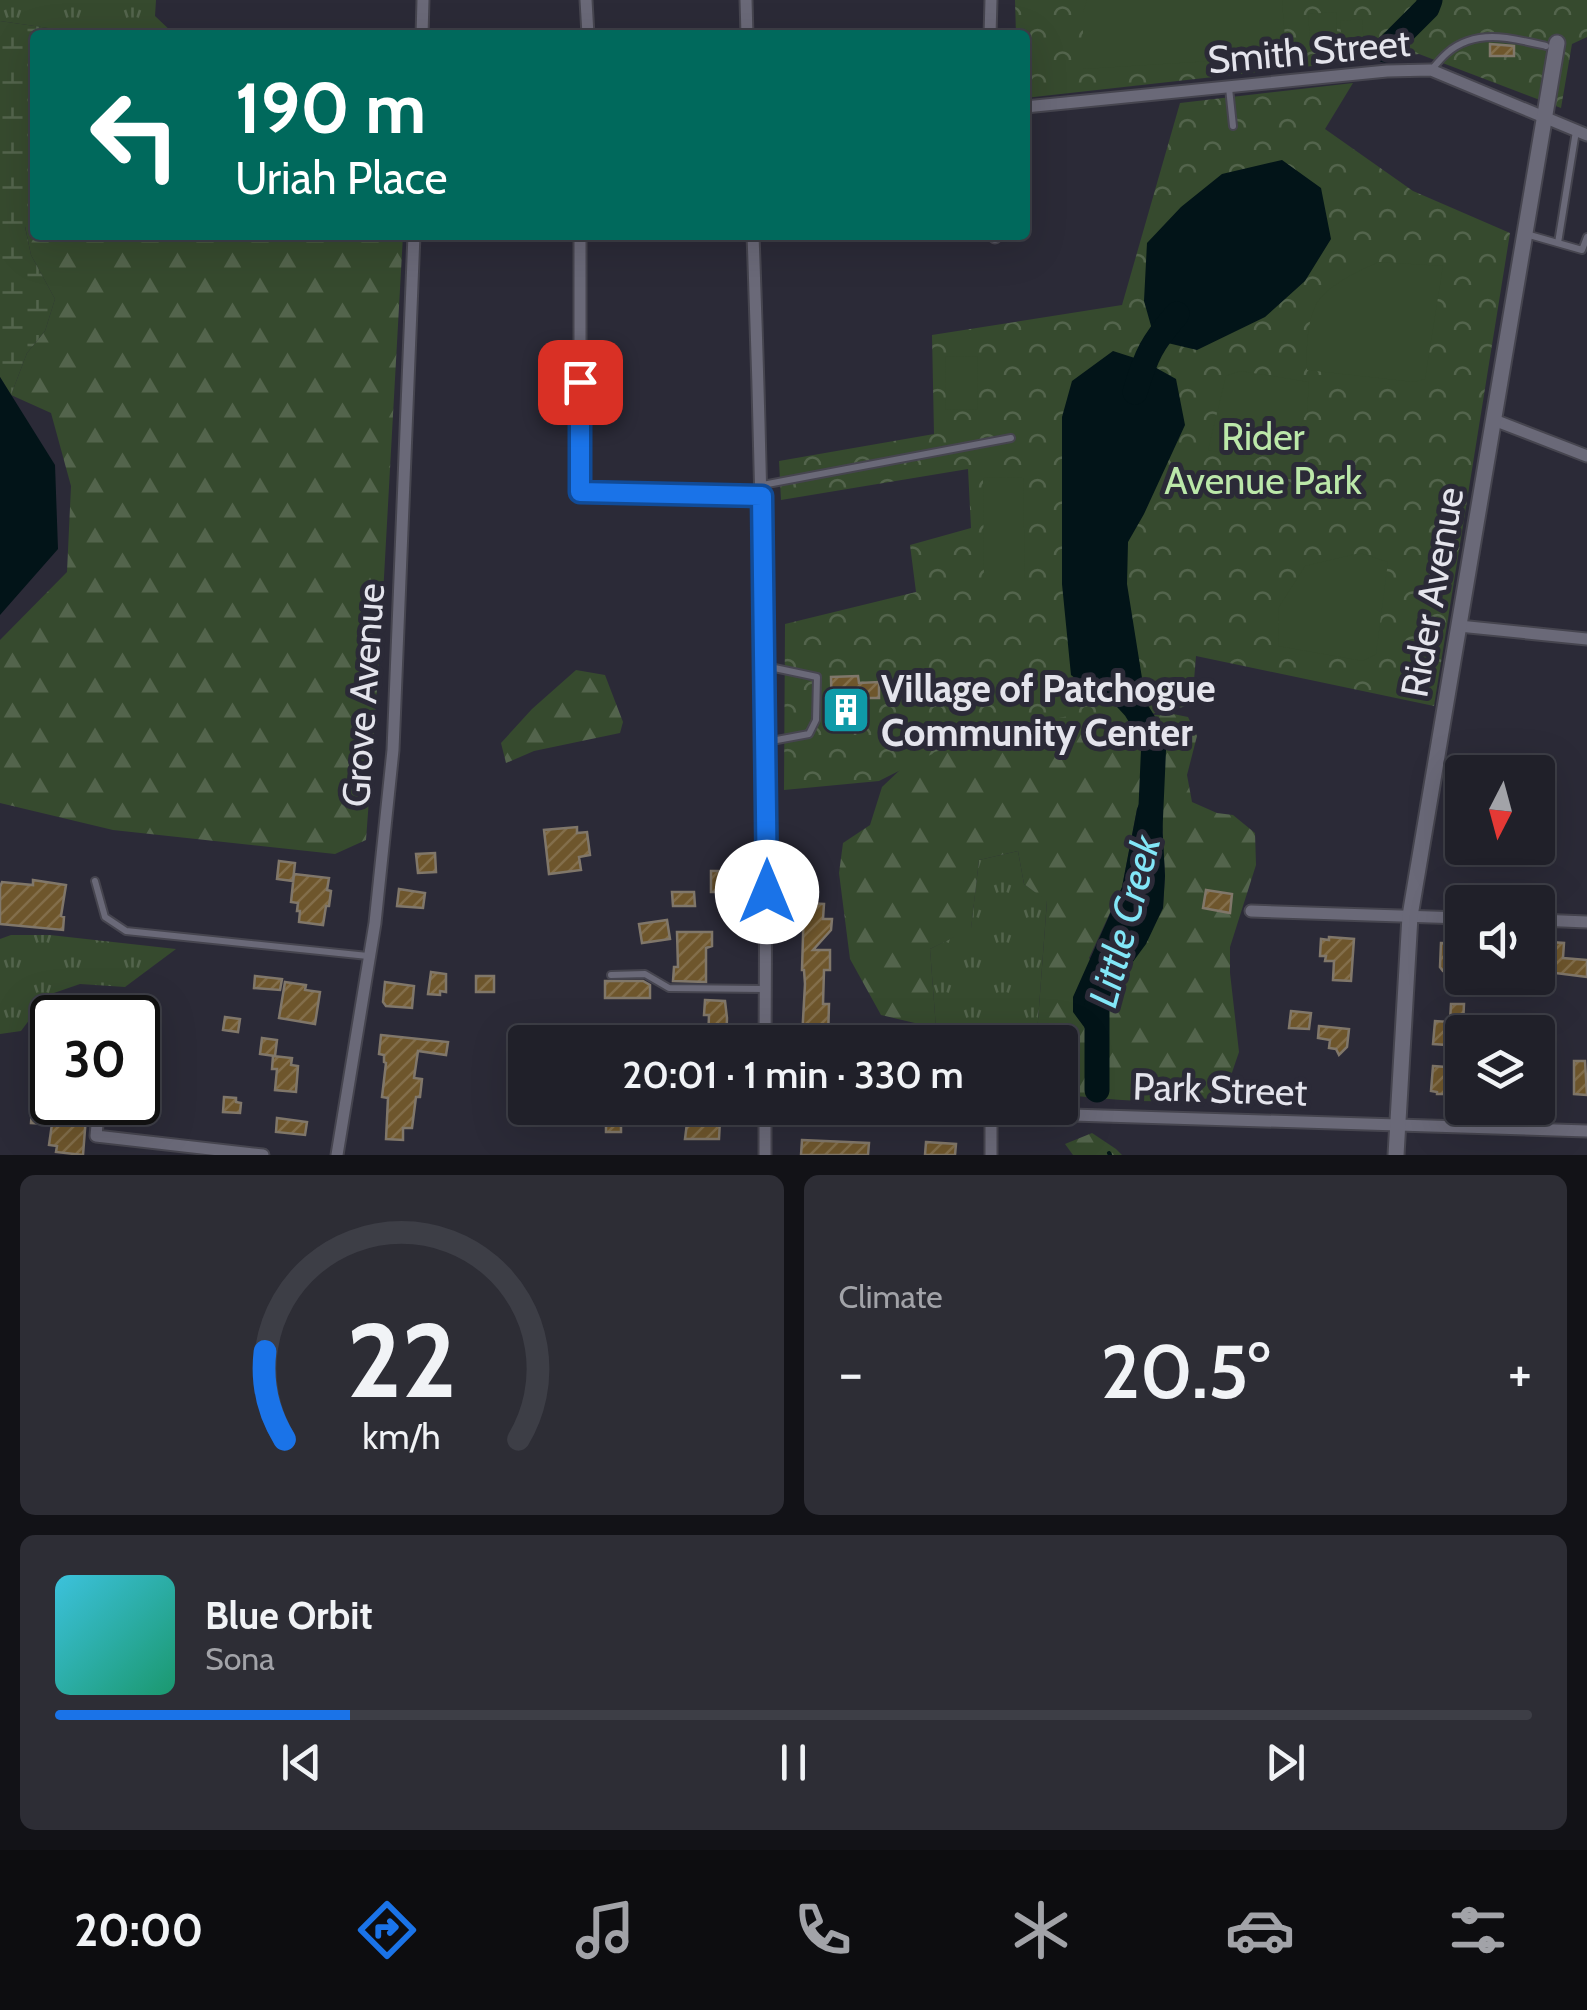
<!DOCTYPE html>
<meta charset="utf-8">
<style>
:root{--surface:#202029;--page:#2d2d35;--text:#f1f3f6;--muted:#a2a3a8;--line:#3d3e46;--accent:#1a73e8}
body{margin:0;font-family:Cabin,sans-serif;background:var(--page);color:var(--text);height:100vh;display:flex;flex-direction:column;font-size:38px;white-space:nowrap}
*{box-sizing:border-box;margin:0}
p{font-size:32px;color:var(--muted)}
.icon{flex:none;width:55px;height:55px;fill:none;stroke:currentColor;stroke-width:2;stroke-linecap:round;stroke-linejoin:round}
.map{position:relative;height:1155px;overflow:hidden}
.side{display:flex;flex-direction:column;gap:20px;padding:20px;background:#121217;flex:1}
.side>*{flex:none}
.top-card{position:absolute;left:30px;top:30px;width:1000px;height:210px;border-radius:10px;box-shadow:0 10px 40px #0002,0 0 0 2px var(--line);background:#00695c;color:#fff;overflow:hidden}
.needle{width:65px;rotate:186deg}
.tools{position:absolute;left:1445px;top:755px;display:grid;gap:20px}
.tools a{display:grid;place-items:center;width:110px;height:110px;border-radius:10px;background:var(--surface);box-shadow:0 10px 40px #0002,0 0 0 2px var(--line);font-size:50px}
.speed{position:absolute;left:30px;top:995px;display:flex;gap:20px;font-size:50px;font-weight:700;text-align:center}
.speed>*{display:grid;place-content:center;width:130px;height:130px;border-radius:50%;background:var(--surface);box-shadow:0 10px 40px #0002,0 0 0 2px var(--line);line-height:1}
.speed .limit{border:5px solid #111;border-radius:15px;background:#fff;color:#111}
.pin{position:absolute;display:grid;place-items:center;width:85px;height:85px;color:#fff;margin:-42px;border-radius:20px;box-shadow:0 5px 15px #0006}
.me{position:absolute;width:110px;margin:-55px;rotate:0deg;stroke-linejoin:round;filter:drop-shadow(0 0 8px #0008)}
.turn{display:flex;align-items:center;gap:35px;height:210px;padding:0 40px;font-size:45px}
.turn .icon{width:130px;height:130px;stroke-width:2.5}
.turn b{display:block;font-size:70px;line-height:85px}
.big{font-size:75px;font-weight:600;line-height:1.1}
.side .tile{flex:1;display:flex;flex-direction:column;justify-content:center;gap:15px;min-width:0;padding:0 35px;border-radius:15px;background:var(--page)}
.side .dial{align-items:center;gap:0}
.dial svg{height:260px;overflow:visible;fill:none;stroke:var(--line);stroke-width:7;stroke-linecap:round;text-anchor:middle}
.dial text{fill:var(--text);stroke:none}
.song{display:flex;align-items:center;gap:30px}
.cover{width:120px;height:120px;border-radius:15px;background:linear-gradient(135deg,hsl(190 70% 55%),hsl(160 70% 35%))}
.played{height:10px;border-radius:5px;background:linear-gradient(90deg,var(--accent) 20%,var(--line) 20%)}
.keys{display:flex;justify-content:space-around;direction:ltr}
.heat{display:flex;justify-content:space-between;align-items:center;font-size:55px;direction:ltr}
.side .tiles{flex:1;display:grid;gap:20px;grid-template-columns:1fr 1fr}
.tile:last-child{grid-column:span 2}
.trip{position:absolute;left:508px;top:1025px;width:570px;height:100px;border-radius:10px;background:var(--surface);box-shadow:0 10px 40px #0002,0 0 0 2px var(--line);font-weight:600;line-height:100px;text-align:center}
.tabs{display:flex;height:160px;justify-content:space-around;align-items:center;background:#0d0d10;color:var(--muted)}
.tabs .icon{width:70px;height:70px}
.tabs .current{color:var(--accent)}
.tabs b{font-size:45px;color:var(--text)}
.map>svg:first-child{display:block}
.grass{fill:url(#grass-tufts)}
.forest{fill:url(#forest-firs);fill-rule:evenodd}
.wetland{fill:url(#wetland-marsh)}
.park{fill:url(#park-crowns)}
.pitch{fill:#364a2e}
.water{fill:#021418}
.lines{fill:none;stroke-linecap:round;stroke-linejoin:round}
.stream{stroke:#021418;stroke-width:4}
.river{stroke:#021418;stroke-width:25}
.building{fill:url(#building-hatch);stroke:#80776a;stroke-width:2.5}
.service-casing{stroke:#46454f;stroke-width:10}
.minor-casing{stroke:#46454f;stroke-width:15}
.tertiary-casing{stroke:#46454f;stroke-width:19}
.service{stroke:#6a6978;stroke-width:6}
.minor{stroke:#6a6978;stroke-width:11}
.tertiary{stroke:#6a6978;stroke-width:15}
.route-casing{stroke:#114b97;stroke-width:25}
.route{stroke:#1a73e8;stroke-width:18}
.labels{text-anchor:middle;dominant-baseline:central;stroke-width:10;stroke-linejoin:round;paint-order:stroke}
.street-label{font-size:38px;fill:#e4e4ec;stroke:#2b2a37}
.park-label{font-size:38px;fill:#bbe8a9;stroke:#2b2a37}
.poi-label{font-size:38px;font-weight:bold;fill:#e4e4ec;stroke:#2b2a37;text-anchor:start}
.water-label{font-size:40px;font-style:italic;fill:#82e6f7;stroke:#2b2a37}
</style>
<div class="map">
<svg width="1587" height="1155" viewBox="0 0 1587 1155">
<defs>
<pattern id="grass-tufts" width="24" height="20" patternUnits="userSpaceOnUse" patternTransform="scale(2.5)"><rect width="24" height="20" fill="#364a2e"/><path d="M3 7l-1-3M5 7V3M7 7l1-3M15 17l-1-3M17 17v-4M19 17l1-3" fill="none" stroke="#53644c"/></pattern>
<pattern id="forest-firs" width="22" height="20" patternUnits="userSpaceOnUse" patternTransform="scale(2.5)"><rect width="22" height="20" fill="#364a2e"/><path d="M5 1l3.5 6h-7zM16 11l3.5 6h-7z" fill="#53644c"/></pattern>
<pattern id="wetland-marsh" width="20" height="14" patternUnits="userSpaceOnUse" patternTransform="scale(2.5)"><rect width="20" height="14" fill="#364a2e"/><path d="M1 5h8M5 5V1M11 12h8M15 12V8" fill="none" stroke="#53644c"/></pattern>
<pattern id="park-crowns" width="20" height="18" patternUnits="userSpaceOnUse" patternTransform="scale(2.5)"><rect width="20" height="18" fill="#364a2e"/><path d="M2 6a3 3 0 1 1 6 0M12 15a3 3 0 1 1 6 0" fill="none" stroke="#53644c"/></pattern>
<pattern id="building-hatch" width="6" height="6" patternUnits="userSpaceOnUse" patternTransform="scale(2.5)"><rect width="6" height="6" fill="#6e562c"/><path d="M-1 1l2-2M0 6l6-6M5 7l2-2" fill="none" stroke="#836e4b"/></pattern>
</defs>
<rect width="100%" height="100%" fill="#2b2a37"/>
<path class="grass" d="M0 0H156L155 16 175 35H73L62 30 0 21Z
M1018 851 1024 884 1047 900 1037 1034 936 1028 930 949 971 928 979 860Z
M11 935H50L176 949 125 987 80 984 48 995 21 1031 0 1034V939Z"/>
<path class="forest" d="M35 210V235H403L380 649 366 840 335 854 113 830 0 803V640L67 572 71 486 51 413 11 395 27 353 45 331 55 299 31 255 25 226Z
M576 670 605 675 623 722 620 733 534 751 506 763 501 743 532 709Z
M1076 712 1117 717 1173 714 1188 717 1197 736 1187 775 1192 802 1217 813 1233 815 1255 833 1256 865 1230 947V973L1239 1052 1224 1096C1174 1105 1126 1101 1076 1096L1060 1054V1042H1054L1051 1035 1037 1034 1047 901 1024 884 1018 851 979 860 971 929 930 949 936 1028 881 1015 850 959 839 873 843 843 870 825 882 787 921 750 960 732ZM1145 791 1161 803 1165 876 1163 908 1113 989 1089 958 1122 887 1137 809Z
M1092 1133 1116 1149 1122 1155H1073L1065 1144Z"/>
<path class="wetland" d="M0 21 62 30 73 35H35V210L25 227 31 255 55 299 45 331 27 353 11 395 0 377Z"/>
<path class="park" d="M1015 0H1587V37L1572 44 1561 108 1419 54 1025 98V35H1016Z
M1353 83 1325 129 1413 191 1510 233 1434 706 1196 656 1192 705 1114 722 1073 715 964 738 879 781 784 790 785 624 916 592 910 545 971 528 968 469 781 500 779 461 934 434 932 335 1122 305 1180 103Z"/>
<path class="pitch" d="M1087 0H1282L1285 39 1260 58 1083 69V12Z
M1336 12 1338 47 1311 49 1308 14Z
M1362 19 1364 45 1342 46 1340 21Z
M1379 262 1443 266 1425 379 1414 382 1307 370C1306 352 1307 324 1315 307 1323 287 1360 270 1379 262Z
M977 356 978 409 946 410 945 357Z
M1240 371 1309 382 1307 412 1292 440 1256 459 1208 450 1226 376Z
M1023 477 1025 579H984L983 478Z
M1360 553 1388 562 1376 654 1363 661 1278 646 1279 607 1305 566Z"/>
<path class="water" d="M1282 160 1321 188 1331 239 1305 281 1265 317 1197 350 1155 340 1144 301 1147 243 1181 207 1222 174Z
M1113 351 1144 361 1176 379 1185 425 1144 514 1128 542 1127 584 1142 678 1135 708 1099 697 1071 675 1062 584V417L1072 381Z
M0 377 55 465 58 549 0 615Z
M1145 790 1161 803 1165 876 1163 908 1146 944 1113 989 1103 1035H1090L1073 1012V997L1122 887 1137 809Z"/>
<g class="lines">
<path class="stream" d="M1109 1153 1110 1155"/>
<path class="river" d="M1385 50 1427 8 1430 0
M1135 392C1146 355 1152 343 1177 314
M1112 683 1135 708 1154 739 1150 829
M1097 1090V1005"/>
</g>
<path class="building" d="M1490 44 1514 46V56H1490Z
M858 676 859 683 879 682V698H859L860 721 832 722 831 677Z
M577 827V833L587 832 590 855 579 857 581 870 549 874 544 830Z
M435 853 436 872 418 873 416 854Z
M279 861 295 863 293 881 277 879Z
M711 871H731L730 880H735V892H711Z
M294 874 329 878 327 890 331 891 329 906H326L323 925 299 922 300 911H297L298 903 291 902Z
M33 880 66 885 61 916 64 917 63 930 0 924V887L2 882 33 885Z
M399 889 425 893 423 908 397 906Z
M1206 890 1232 894 1230 913 1203 908Z
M672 892H694L695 906H673Z
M804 903 824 904 823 919H832L831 930 813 950H830V970H824L823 1004H829L828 1038H802L805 984 804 970H802Z
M667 920 670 939 642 943 639 924Z
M677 932H712V946L706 948V982L673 981 674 967H678Z
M1329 937 1354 939 1351 981 1333 980 1334 961H1325L1326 956H1320L1321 939 1329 940Z
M1550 942 1564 943 1563 958 1587 960V977L1547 972Z
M1441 943 1462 944V972L1443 971 1440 967Z
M431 972 446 974V992L440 991V995L428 994Z
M255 976 282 979 280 990 254 988Z
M476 976H494V992H476Z
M605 981H643L650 985V998H605Z
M285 982 306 985 305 990 320 992 315 1024 279 1018Z
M385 982 414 986 412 1008 386 1006 383 1002Z
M705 1000 725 1001 727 1018 726 1042H708L709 1015H704Z
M1451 1004H1464L1462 1046 1433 1044 1435 1021 1450 1022Z
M1291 1011 1311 1013 1309 1029 1289 1028Z
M225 1017 240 1019 238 1032 223 1030Z
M1319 1026 1349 1029 1347 1047 1339 1055 1336 1049 1329 1048 1330 1040 1318 1038Z
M381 1035 448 1042 446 1055 418 1051 414 1078 422 1079 420 1097H416L412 1128H403V1140L386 1139 388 1098 382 1097 386 1063 384 1062V1055L379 1054Z
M262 1038 277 1040 275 1056 260 1054Z
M138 1045 151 1046 149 1062 138 1061Z
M273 1056 292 1058 291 1065 298 1066 296 1092 275 1090 277 1069H272Z
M1574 1061H1585L1587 1095 1574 1094Z
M1538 1062H1548L1546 1101H1538Z
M1433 1066 1446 1067V1070L1458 1073V1079H1460L1459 1094H1437V1092L1431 1091Z
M224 1097 236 1098V1102L241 1103 240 1113 223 1112Z
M59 1102 87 1104 83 1155 56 1152 57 1146 49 1145 52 1124 31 1123 32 1110 58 1112Z
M119 1102H141L139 1119 118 1116Z
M606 1117H621V1132H606Z
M277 1118 307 1122 305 1135 276 1132Z
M698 1119 720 1120 719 1139H685L687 1123 698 1121Z
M802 1140 869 1143 868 1155H801Z
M926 1142 956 1144 955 1155H925Z"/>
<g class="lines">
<g class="service-casing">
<path id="service" d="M1431 70C1436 65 1441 58 1447 53 1476 28 1512 38 1546 46
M1229 88 1233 126
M1526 234 1582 250 1587 237
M1558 243 1576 131
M762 485 1011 438
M765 666 817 677 816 720 809 734 766 742
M95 881 105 917 126 931 368 956
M611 975 645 974 669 988 764 989"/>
</g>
<g class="minor-casing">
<path id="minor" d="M586 0 588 35
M746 0 747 35
M422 35 423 0
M990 35 991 0
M1025 107 1387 71 1431 70 1587 135
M580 235V492L762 496
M753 235C763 504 767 773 765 1042
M995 237V235
M1494 420 1587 456
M1459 626 1587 639
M1251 911 1462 918
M1538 920 1587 922
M99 1102 96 1136 263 1155
M765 1108V1155
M851 1108 1587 1131
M337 1155 375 923 393 750 414 235
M991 1155V1112"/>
</g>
<g class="tertiary-casing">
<path id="tertiary" d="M1396 1155 1410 916 1557 43"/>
</g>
<use href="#service" class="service"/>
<use href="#minor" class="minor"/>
<use href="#tertiary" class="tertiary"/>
</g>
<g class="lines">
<g class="route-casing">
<path id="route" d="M580 382V492L762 496 767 892"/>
</g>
<use href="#route" class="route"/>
</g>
<defs>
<g id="building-square" transform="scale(2.5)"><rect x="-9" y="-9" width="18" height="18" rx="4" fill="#0f9aa8" stroke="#2b2a37"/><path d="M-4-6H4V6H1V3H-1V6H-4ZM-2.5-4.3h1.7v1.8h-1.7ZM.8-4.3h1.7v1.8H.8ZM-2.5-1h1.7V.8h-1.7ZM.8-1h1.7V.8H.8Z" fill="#fff"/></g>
</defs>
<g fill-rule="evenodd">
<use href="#building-square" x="846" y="710"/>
</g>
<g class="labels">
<g class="street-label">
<text transform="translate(1309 51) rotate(-5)">Smith Street</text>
<text transform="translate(1432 592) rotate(-80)">Rider Avenue</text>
<text transform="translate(363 695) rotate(-86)">Grove Avenue</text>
<text transform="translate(1220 1089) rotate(2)">Park Street</text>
</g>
<g class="park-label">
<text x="1263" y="436">Rider<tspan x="1263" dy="44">Avenue Park</tspan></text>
</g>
<g class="poi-label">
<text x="881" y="688">Village of Patchogue<tspan x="881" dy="44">Community Center</tspan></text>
</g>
<g class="water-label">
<text transform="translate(1124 921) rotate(-75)">Little Creek</text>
</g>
</g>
</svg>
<div class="tools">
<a><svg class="needle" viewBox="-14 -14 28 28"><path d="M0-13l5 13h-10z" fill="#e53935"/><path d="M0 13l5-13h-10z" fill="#a2a3a8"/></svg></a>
<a><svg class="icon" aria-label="sound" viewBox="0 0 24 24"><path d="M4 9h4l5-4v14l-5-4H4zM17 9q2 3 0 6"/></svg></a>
<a><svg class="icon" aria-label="layers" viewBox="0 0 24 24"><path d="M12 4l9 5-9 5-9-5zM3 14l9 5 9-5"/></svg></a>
</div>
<div class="speed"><div class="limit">30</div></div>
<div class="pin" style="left:580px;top:382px;background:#d93025"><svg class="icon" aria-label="arrive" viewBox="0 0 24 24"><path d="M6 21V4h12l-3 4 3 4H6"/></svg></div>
<svg class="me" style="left:767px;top:892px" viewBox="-20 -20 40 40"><circle r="19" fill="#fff"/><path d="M0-13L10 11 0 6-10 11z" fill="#1a73e8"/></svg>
<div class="trip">20:01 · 1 min · 330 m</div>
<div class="top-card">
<div class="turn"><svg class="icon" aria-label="left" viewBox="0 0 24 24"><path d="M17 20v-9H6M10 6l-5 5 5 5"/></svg><div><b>190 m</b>Uriah Place</div></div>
</div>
</div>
<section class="side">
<div class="tiles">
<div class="tile dial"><svg viewBox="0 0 100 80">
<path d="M14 69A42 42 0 1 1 86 69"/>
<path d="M14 69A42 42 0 0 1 8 42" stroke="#1a73e8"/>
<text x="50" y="56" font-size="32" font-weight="700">22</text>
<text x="50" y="72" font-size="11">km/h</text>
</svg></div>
<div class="tile"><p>Climate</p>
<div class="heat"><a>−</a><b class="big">20.5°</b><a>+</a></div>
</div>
<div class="tile">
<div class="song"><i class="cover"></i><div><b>Blue Orbit</b><p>Sona</p></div></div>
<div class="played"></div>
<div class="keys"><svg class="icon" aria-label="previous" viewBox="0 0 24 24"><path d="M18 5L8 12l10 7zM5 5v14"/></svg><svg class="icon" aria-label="pause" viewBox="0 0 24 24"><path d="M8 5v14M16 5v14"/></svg><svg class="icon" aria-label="next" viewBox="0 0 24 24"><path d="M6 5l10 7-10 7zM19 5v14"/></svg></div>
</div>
</div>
</section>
<nav class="tabs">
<b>20:00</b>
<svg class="icon current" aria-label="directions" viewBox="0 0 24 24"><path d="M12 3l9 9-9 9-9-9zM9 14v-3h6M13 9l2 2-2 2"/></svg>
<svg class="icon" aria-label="music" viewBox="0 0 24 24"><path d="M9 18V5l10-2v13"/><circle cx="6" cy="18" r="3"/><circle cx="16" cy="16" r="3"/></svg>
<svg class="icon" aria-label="phone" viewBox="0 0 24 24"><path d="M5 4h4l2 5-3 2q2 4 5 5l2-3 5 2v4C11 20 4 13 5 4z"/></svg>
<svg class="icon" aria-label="climate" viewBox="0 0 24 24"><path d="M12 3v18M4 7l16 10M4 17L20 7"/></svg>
<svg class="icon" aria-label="car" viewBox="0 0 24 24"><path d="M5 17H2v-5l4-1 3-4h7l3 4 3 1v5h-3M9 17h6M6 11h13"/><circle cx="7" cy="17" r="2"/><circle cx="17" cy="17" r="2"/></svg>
<svg class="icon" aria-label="filters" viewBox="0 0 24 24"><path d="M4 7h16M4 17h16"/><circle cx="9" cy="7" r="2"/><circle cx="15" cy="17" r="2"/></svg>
</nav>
